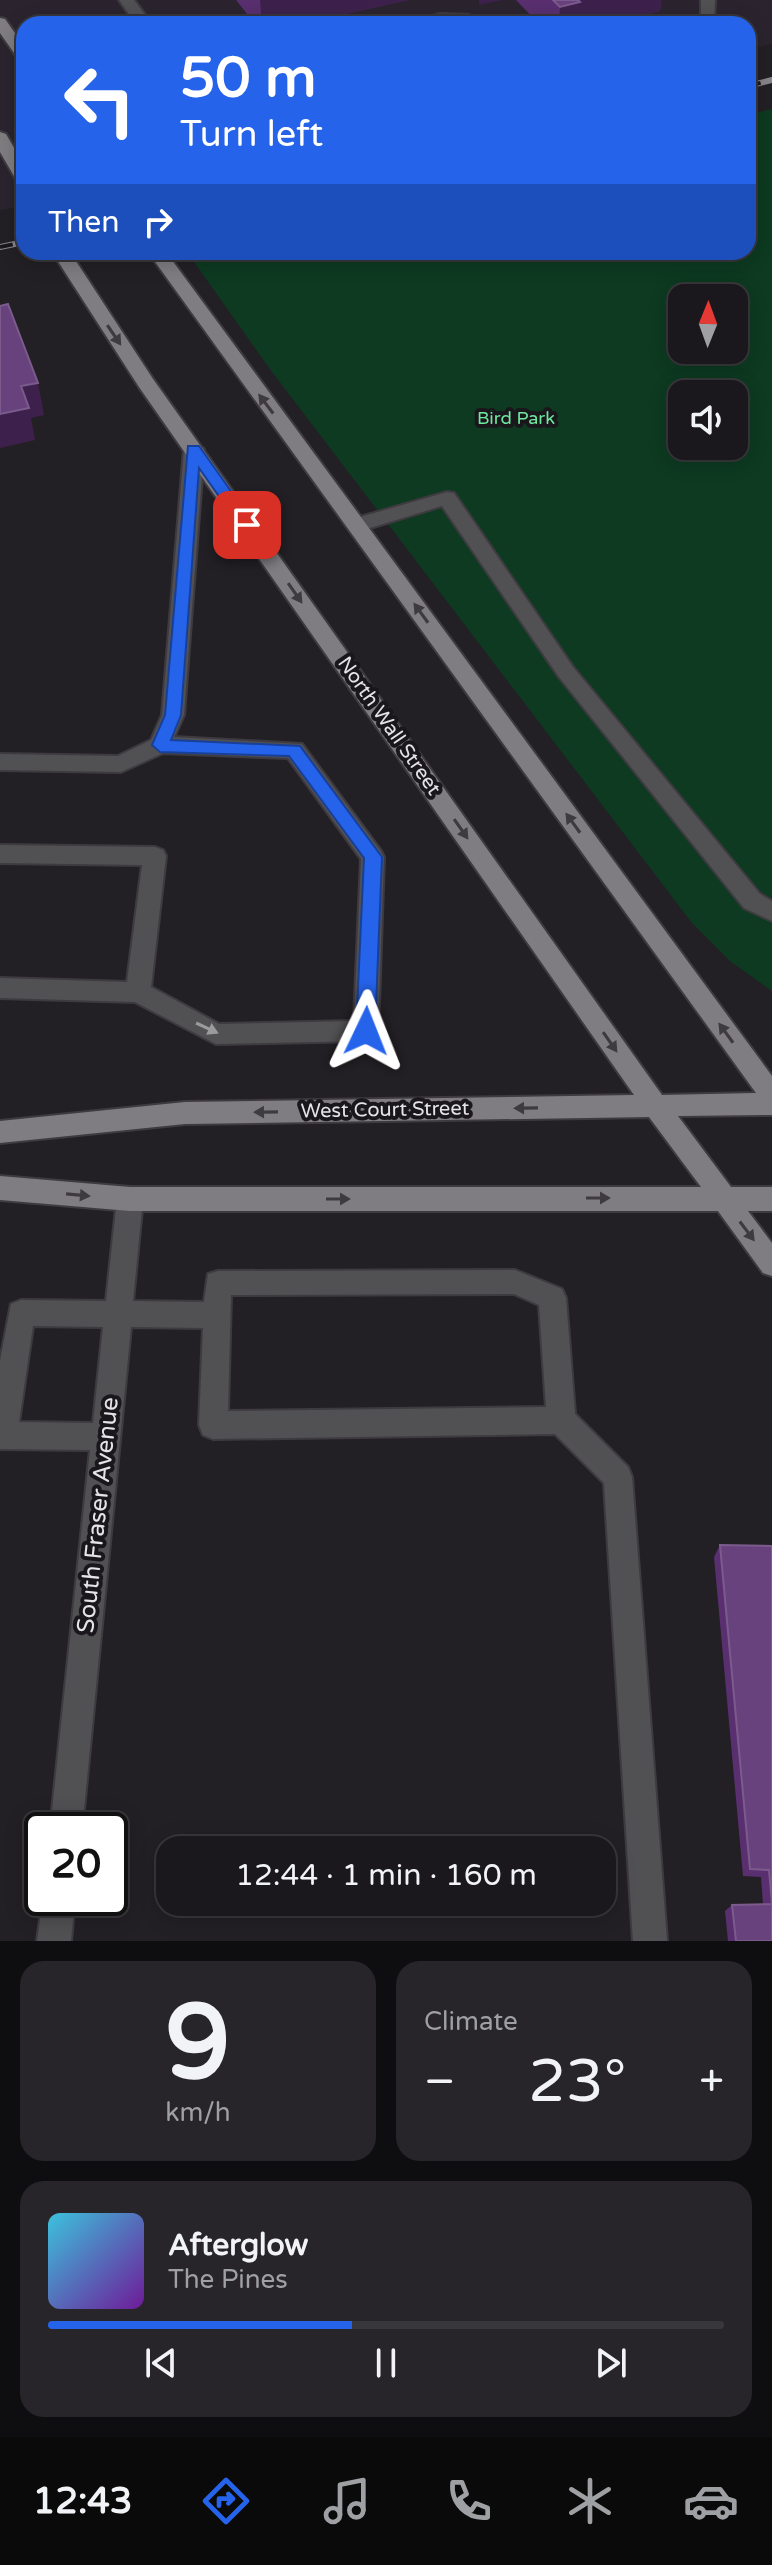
<!DOCTYPE html>
<meta charset="utf-8">
<style>
:root{--surface:#1a181c;--page:#272529;--text:#f1f3f6;--muted:#9fa0a3;--line:#38373b;--accent:#2563eb}
body{margin:0;font-family:"Varela Round",sans-serif;background:var(--page);color:var(--text);height:100vh;display:flex;flex-direction:column;font-size:30px;white-space:nowrap}
*{box-sizing:border-box;margin:0}
p{font-size:26px;color:var(--muted)}
.icon{flex:none;width:44px;height:44px;fill:none;stroke:currentColor;stroke-width:2;stroke-linecap:round;stroke-linejoin:round}
.map{position:relative;height:1941px;overflow:hidden}
.sheet{display:flex;flex-direction:column;gap:20px;padding:20px;background:#0e0d0f;flex:1}
.sheet>*{flex:none}
.banner{position:absolute;left:16px;top:16px;width:740px;height:244px;border-radius:24px;box-shadow:0 4px 20px #0003,0 0 0 2px var(--line);background:#2563eb;color:#fff;overflow:hidden}
.needle{width:52px;rotate:1deg}
.fabs{position:absolute;left:668px;top:284px;display:grid;gap:16px}
.fabs a{display:grid;place-items:center;width:80px;height:80px;border-radius:16px;background:var(--surface);box-shadow:0 4px 20px #0003,0 0 0 2px var(--line);font-size:40px}
.speed{position:absolute;left:24px;top:1812px;display:flex;gap:16px;font-size:40px;font-weight:700;text-align:center}
.speed>*{display:grid;place-content:center;width:104px;height:104px;border-radius:50%;background:var(--surface);box-shadow:0 4px 20px #0003,0 0 0 2px var(--line);line-height:1}
.speed .limit{border:4px solid #111;border-radius:12px;background:#fff;color:#111}
.pin{position:absolute;display:grid;place-items:center;width:68px;height:68px;color:#fff;margin:-34px;border-radius:16px;box-shadow:0 4px 12px #0006}
.me{position:absolute;width:88px;margin:-44px;rotate:2deg;stroke-linejoin:round;filter:drop-shadow(0 0 6px #0008)}
.turn{display:flex;align-items:center;gap:28px;height:168px;padding:0 32px;font-size:36px}
.turn .icon{width:104px;height:104px;stroke-width:2.5}
.turn b{display:block;font-size:56px;line-height:68px}
.then{display:flex;align-items:center;height:76px;padding:0 32px;background:#0003;gap:16px;font-size:30px}
.big{font-size:60px;font-weight:600;line-height:1.1}
.sheet .card{flex:1;display:flex;flex-direction:column;justify-content:center;gap:12px;min-width:0;padding:0 28px;border-radius:24px;background:var(--page)}
.sheet .dial{align-items:center;gap:0}
.dial b{font-size:104px;line-height:1}
.song{display:flex;align-items:center;gap:24px}
.cover{width:96px;height:96px;border-radius:12px;background:linear-gradient(135deg,hsl(190 70% 55%),hsl(280 70% 35%))}
.played{height:8px;border-radius:4px;background:linear-gradient(90deg,var(--accent) 45%,var(--line) 45%)}
.keys{display:flex;justify-content:space-around;direction:ltr}
.heat{display:flex;justify-content:space-between;align-items:center;font-size:44px;direction:ltr}
.sheet .tiles{flex:1;display:grid;gap:20px;grid-template-columns:1fr 1fr}
.card:last-child{grid-column:span 2}
.trip{position:absolute;left:156px;top:1836px;width:460px;height:80px;border-radius:24px;background:var(--surface);box-shadow:0 4px 20px #0003,0 0 0 2px var(--line);font-weight:600;line-height:80px;text-align:center}
.tabs{display:flex;height:128px;justify-content:space-around;align-items:center;background:#0a0a0b;color:var(--muted)}
.tabs .icon{width:56px;height:56px}
.tabs .on{color:var(--accent)}
.tabs b{font-size:36px;color:var(--text)}
.map>svg:first-child{display:block}
.built{fill:#2b242f}
.green{fill:#0d3a21;fill-rule:evenodd}
.lines{fill:none;stroke-linecap:round;stroke-linejoin:round}
.minor-casing{stroke:#3e3b40;stroke-width:4}
.major-casing{stroke:#3e3b40;stroke-width:4}
.minor{fill:#515052;fill-rule:evenodd}
.major{fill:#807d82;fill-rule:evenodd}
.rail-casing{stroke:#88858a;stroke-width:6}
.rail{stroke:#1a171c;stroke-width:4;stroke-dasharray:13;stroke-linecap:butt}
.wall{fill:#592f6f}
.shaded-wall{fill:#3d214c}
.building{fill:#68427c;stroke:#7b5b8d;stroke-width:2}
.oneway{fill:#3e3b40}
.oneway2{fill:#9b9a9c}
.route{fill:#2563eb;stroke:#184099;stroke-width:2}
.labels{text-anchor:middle;dominant-baseline:central;stroke-width:8;stroke-linejoin:round;paint-order:stroke}
.far-park-label{font-size:18px;fill:#6fe99f;stroke:#1a171c}
.street-label{font-size:20px;fill:#e5e3e7;stroke:#1a171c}
.near-street-label{font-size:24px;fill:#e5e3e7;stroke:#1a171c}
</style>
<div class="map">
<svg width="772" height="1941" viewBox="0 0 772 1941">
<rect width="100%" height="100%" fill="#232025"/>
<path class="built" d="M0 0H772V44L748 49V24H24V206L0 210Z"/>
<path class="green" d="M772 109V991L731 962 692 923 269 368 187 252H748V115ZM682 298H734V350H682ZM682 394H734V446H682Z"/>
<g class="lines">
<g class="minor-casing">
<path id="minor" d="M119 0H134L152 24H136Z
M701 0H715L714 21 674 24 701 15Z
M440 14 469 15 478 24H405Z
M194 443 204 449 184 715 174 737 302 744 381 851 384 857 378 1031 375 1038 366 1041 216 1044 135 1002 0 998V978L127 982 142 865 0 863V845L155 847 163 850 166 856 151 987 219 1024 354 1021 361 859 288 758 163 753 121 772 0 770V754L118 756 151 740 162 715 184 449Z
M447 492 454 493 573 667 760 894 772 901V921L744 908 559 677 442 506 357 532 347 525 350 520Z
M130 1187 139 1191 143 1199 133 1301 204 1302 208 1274 218 1271 515 1270 562 1289 566 1298 575 1414 628 1467 632 1477 667 1941H633L604 1483 555 1434 213 1439 203 1435 199 1425 203 1328 131 1327 82 1830H50L90 1450 0 1449V1361L11 1304 21 1300 106 1301 117 1199 121 1191ZM514 1294 539 1305 546 1407 228 1411 231 1295ZM33 1326 103 1327 93 1423 19 1422Z
M43 1898H75L71 1941H37Z"/>
</g>
<g class="major-casing">
<path id="major" d="M0 18 5 19 24 46V62L19 60 0 33Z
M0 132 6 134 24 165V185L18 183 0 152Z
M52 252H70L153 379 662 1095 756 1093 148 252H166L772 1076V1115L678 1116 731 1187H772V1211H748L772 1243V1276L763 1273 718 1211H130L0 1200V1176L130 1187H701L649 1117 185 1124 0 1143V1121L185 1102 634 1095 139 387Z"/>
</g>
<use href="#minor" class="minor"/>
<use href="#major" class="major"/>
<g class="rail-casing">
<path id="rail" d="M748 86 772 80
M0 247 24 242"/>
</g>
<use href="#rail" class="rail"/>
</g>
<path class="wall" d="M236 0H408L301 24H255Z
M516 0H661L660 11 605 24H539Z
M720 1545 772 1546V1941H728L725 1911 732 1905 763 1904 761 1877 743 1876 714 1557Z"/>
<path class="shaded-wall" d="M260 0H408L301 24H262Z
M479 0H502L479 5Z
M574 0H661L660 11 605 24H559L560 7Z
M38 383 44 415 31 418 35 440 0 448V414L21 386Z"/>
<path class="building" d="M553 0H578L580 2 560 7Z
M8 304 38 383 21 386 29 408 0 414V306Z
M720 1545 772 1546V1941H736L732 1905 772 1904 769 1870 750 1869Z"/>
<defs><path id="oneway-solid" d="M-6-.8H1V-3.2L6.5 0L1 3.2V.8H-6Z" transform="scale(2)"/></defs>
<g class="oneway">
<use href="#oneway-solid" transform="translate(114 335) rotate(56)"/>
<use href="#oneway-solid" transform="translate(266 404) rotate(-127)"/>
<use href="#oneway-solid" transform="translate(295 593) rotate(55)"/>
<use href="#oneway-solid" transform="translate(421 613) rotate(-126)"/>
<use href="#oneway-solid" transform="translate(573 823) rotate(-126)"/>
<use href="#oneway-solid" transform="translate(461 829) rotate(55)"/>
<use href="#oneway-solid" transform="translate(726 1033) rotate(-126)"/>
<use href="#oneway-solid" transform="translate(610 1042) rotate(55)"/>
<use href="#oneway-solid" transform="translate(526 1108) rotate(179)"/>
<use href="#oneway-solid" transform="translate(266 1112) rotate(179)"/>
<use href="#oneway-solid" transform="translate(78 1195) rotate(5)"/>
<use href="#oneway-solid" transform="translate(598 1198)"/>
<use href="#oneway-solid" transform="translate(338 1199)"/>
<use href="#oneway-solid" transform="translate(747 1231) rotate(53)"/>
</g>
<use class="oneway2" href="#oneway-solid" transform="translate(207 1028) rotate(25)"/>
<path class="route" d="M188 446H199L255 525 247 530 242 529 199 468 181 715 171 740 300 746 382 857 375 1031 366 1039 356 1031 364 858 289 756 160 752 152 745 165 715Z"/>
<g class="labels">
<g class="far-park-label">
<text x="516" y="418">Bird Park</text>
</g>
<g class="street-label">
<text transform="translate(389 726) rotate(55)">North Wall Street</text>
<text transform="translate(385 1110) rotate(-1)">West Court Street</text>
</g>
<g class="near-street-label">
<text transform="translate(98 1515) rotate(-84)">South Fraser Avenue</text>
</g>
</g>
</svg>
<div class="fabs">
<a><svg class="needle" viewBox="-14 -14 28 28"><path d="M0-13l5 13h-10z" fill="#e53935"/><path d="M0 13l5-13h-10z" fill="#9fa0a3"/></svg></a>
<a><svg class="icon" aria-label="sound" viewBox="0 0 24 24"><path d="M4 9h4l5-4v14l-5-4H4zM17 9q2 3 0 6"/></svg></a>
</div>
<div class="speed"><div class="limit">20</div></div>
<div class="pin" style="left:247px;top:525px;background:#d93025"><svg class="icon" aria-label="arrive" viewBox="0 0 24 24"><path d="M6 21V4h12l-3 4 3 4H6"/></svg></div>
<svg class="me" style="left:366px;top:1031px" viewBox="-20 -20 40 40"><path d="M0-17L14 15 0 8-14 15z" fill="#2563eb" stroke="#fff" stroke-width="4"/></svg>
<div class="trip">12:44 · 1 min · 160 m</div>
<div class="banner">
<div class="turn"><svg class="icon" aria-label="left" viewBox="0 0 24 24"><path d="M17 20v-9H6M10 6l-5 5 5 5"/></svg><div><b>50 m</b>Turn left</div></div>
<div class="then">Then<svg class="icon" aria-label="right" viewBox="0 0 24 24"><path d="M7 20v-9h11M14 6l5 5-5 5"/></svg></div>
</div>
</div>
<section class="sheet">
<div class="tiles">
<div class="card dial"><b>9</b><p>km/h</p></div>
<div class="card"><p>Climate</p>
<div class="heat"><a>−</a><b class="big">23°</b><a>+</a></div>
</div>
<div class="card">
<div class="song"><i class="cover"></i><div><b>Afterglow</b><p>The Pines</p></div></div>
<div class="played"></div>
<div class="keys"><svg class="icon" aria-label="previous" viewBox="0 0 24 24"><path d="M18 5L8 12l10 7zM5 5v14"/></svg><svg class="icon" aria-label="pause" viewBox="0 0 24 24"><path d="M8 5v14M16 5v14"/></svg><svg class="icon" aria-label="next" viewBox="0 0 24 24"><path d="M6 5l10 7-10 7zM19 5v14"/></svg></div>
</div>
</div>
</section>
<nav class="tabs">
<b>12:43</b>
<svg class="icon on" aria-label="directions" viewBox="0 0 24 24"><path d="M12 3l9 9-9 9-9-9zM9 14v-3h6M13 9l2 2-2 2"/></svg>
<svg class="icon" aria-label="music" viewBox="0 0 24 24"><path d="M9 18V5l10-2v13"/><circle cx="6" cy="18" r="3"/><circle cx="16" cy="16" r="3"/></svg>
<svg class="icon" aria-label="phone" viewBox="0 0 24 24"><path d="M5 4h4l2 5-3 2q2 4 5 5l2-3 5 2v4C11 20 4 13 5 4z"/></svg>
<svg class="icon" aria-label="climate" viewBox="0 0 24 24"><path d="M12 3v18M4 7l16 10M4 17L20 7"/></svg>
<svg class="icon" aria-label="car" viewBox="0 0 24 24"><path d="M5 17H2v-5l4-1 3-4h7l3 4 3 1v5h-3M9 17h6M6 11h13"/><circle cx="7" cy="17" r="2"/><circle cx="17" cy="17" r="2"/></svg>
</nav>
